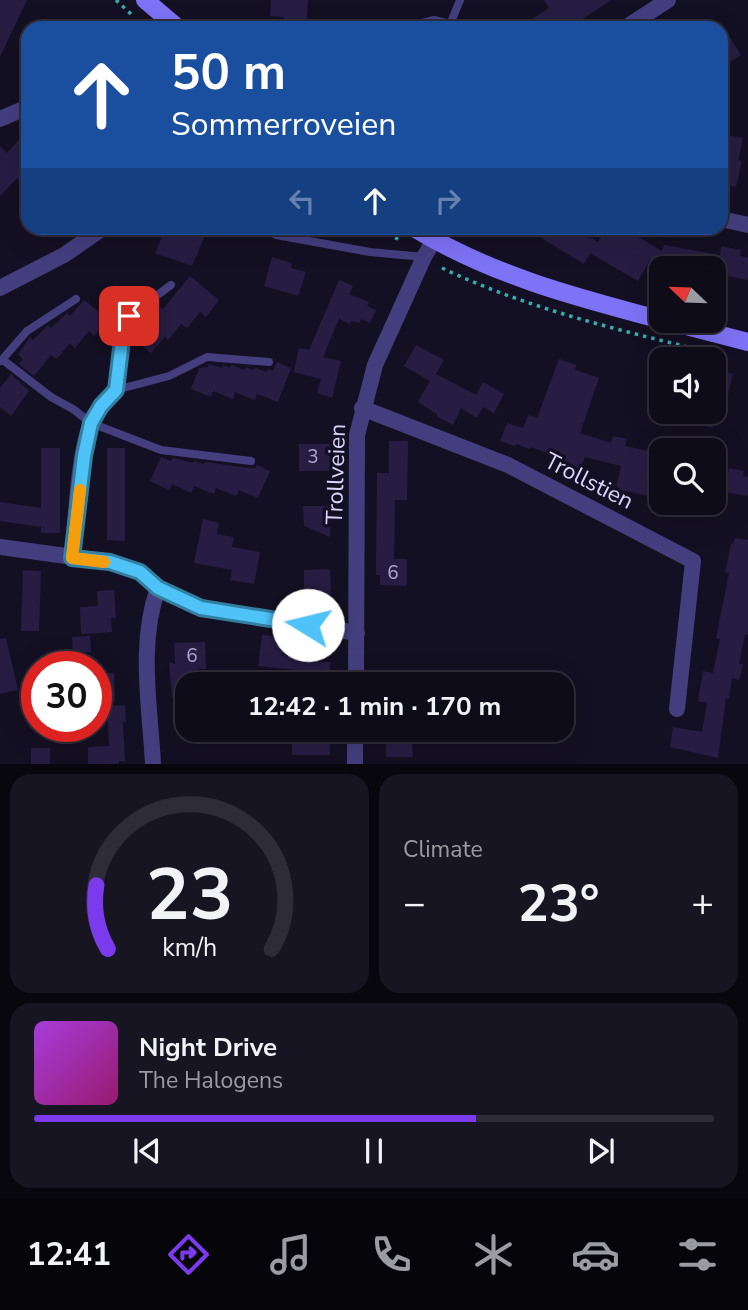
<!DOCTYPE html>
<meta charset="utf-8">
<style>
:root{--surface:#0f0c1a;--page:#181523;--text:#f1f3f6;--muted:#9b9ba2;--line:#2f2c39;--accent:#7c3aed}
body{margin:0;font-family:"Nunito Sans",sans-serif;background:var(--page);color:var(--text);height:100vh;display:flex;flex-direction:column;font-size:26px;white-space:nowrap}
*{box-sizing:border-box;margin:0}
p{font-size:23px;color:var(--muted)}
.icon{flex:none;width:38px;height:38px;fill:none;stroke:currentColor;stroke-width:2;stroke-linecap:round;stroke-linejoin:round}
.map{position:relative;height:764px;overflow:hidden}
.drawer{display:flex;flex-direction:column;gap:10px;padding:10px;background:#08070e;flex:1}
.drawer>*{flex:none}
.hud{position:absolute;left:21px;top:21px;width:707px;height:214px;border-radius:21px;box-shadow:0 7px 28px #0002,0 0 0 2px var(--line);background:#1a4fa0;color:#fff;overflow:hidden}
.needle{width:46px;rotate:293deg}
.tools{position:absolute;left:649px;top:256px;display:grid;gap:14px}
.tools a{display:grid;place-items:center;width:77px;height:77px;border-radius:14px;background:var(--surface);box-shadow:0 7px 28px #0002,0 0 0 2px var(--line);font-size:35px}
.speed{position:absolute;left:21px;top:651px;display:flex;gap:14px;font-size:35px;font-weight:700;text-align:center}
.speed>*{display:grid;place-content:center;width:91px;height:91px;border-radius:50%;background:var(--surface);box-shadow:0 7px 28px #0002,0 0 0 2px var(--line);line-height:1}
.speed .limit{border:10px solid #d22;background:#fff;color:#111}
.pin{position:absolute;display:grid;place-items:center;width:60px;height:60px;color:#fff;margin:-30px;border-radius:14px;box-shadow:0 4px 10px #0006}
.me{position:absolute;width:77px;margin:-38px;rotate:279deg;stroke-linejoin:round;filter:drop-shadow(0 0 5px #0008)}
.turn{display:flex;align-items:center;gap:24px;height:147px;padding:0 35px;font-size:32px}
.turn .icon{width:91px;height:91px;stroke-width:2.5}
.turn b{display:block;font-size:49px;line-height:60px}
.lanes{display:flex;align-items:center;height:66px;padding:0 35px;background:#0003;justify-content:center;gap:35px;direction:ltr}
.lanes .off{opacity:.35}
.big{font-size:52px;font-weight:700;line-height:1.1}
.drawer .tile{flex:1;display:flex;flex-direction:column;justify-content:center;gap:10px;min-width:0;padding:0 24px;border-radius:21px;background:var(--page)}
.drawer .dial{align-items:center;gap:0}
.dial svg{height:182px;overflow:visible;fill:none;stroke:var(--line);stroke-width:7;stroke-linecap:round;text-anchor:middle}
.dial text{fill:var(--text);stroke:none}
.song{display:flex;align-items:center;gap:21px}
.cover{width:84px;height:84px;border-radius:10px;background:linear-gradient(135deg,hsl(280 70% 55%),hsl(320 70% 35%))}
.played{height:7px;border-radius:4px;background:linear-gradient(90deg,var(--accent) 65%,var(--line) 65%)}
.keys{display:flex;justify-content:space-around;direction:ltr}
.heat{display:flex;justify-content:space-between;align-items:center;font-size:38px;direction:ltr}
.drawer .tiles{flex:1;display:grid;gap:10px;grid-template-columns:1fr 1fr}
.tile:last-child{grid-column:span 2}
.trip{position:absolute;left:175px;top:672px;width:399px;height:70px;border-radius:21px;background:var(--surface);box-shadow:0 7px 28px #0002,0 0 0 2px var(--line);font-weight:700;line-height:70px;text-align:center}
.dock{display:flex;height:112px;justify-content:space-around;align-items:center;background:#06050a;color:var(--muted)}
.dock .icon{width:49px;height:49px}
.dock .current{color:var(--accent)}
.dock b{font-size:32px;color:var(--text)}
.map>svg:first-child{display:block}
.building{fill:#271d43}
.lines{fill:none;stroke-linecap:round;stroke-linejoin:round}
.path{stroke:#37aeae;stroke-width:3.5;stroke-dasharray:3.5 5;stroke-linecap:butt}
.service{stroke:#443e7f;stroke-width:8}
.minor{stroke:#443e7f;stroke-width:16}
.secondary{stroke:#7e72f6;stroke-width:18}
.route-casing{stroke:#337fa1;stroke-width:18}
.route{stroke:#4fc3f7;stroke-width:12}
.slow{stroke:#f59e0b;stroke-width:12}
.labels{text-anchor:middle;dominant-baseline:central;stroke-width:7;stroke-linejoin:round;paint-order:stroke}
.number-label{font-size:19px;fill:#afa6ce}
.street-label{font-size:23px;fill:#dcd4fc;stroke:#141023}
</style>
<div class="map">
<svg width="748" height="764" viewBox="0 0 748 764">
<rect width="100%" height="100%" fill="#141023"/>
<path class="building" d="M0 0H27L0 57Z
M271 0H308L306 28H283L284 17 270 16Z
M544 0H611L569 28H518L549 8Z
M721 23 741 55 721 68Z
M28 130V189L17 178 0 196V146L7 153Z
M721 134 743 138 738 160 742 161 736 187 721 184Z
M166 228H196L195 231 205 235 192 266 155 253Z
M525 228H573L598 242 606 228H609L624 236 628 231 662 251 664 245 720 255 721 246 741 250 740 256 748 258V280L714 273V268H677V265L650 260 638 281 590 253 584 264Z
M272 257 292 263 291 268 306 272 298 296 264 286Z
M190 276 219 300 206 317 200 312 187 328 181 324 168 340 165 337 151 353 130 336 134 324 140 316 145 321 158 305 163 309Z
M339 280 353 286 349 294 369 302 367 306 376 310 370 323 361 319 360 323 351 321 350 324 339 319 323 357 341 361 332 398 317 393 321 379 294 372 299 348 309 350Z
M84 300 108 319 94 336 89 331 75 348 70 343 57 359 51 355 34 376 19 364 23 359 18 354 30 337 33 340 48 325 51 328 67 313 70 316Z
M416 345 444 360 436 374 476 395 483 382 504 394 494 413 483 407 477 418 461 408 453 425 436 416 437 414 418 402 430 381 404 366Z
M559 359 576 365 575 370 599 378 580 433 611 443 613 436 627 439 625 446 662 454 653 497 616 489 621 466 585 457 580 470 563 464 564 459 531 447 530 449 516 444 515 446 500 441 507 423 523 428 528 415 537 418Z
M277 362 291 368 278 402 257 394 255 400 235 392 233 399 213 391 211 397 191 389 199 368 207 367 209 364 222 368 223 365 230 368 231 365 234 366 245 370 246 367 252 370 256 368 267 372 268 369 273 371Z
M714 369 733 374 728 395 714 392Z
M11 374 29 391 11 416 0 407V388Z
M671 411H717L713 428 670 416Z
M389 441H408L407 500H395L394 559H407V586L380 585V575H376L377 473H389Z
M299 444H330V471H299Z
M41 448H60V533H41V527L0 521V502L41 508Z
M107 448H125V541L107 540Z
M161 457 171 461 173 458 193 463 194 461 204 464 205 462 248 468H255L257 465 270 471 258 498 239 490 236 496 216 488 214 494 194 486 191 493 172 484 169 490 150 481Z
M729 468 744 471 743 476 748 477V496L725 492Z
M303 506H330V537L304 526Z
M203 519 219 523 217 534 234 537 232 547 260 552 254 584 230 580 232 570 194 563Z
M735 538 748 540V635L745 634 739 664H743L739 680 732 678 729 699 726 698 718 758 670 747 673 727 702 732 707 703 698 701 703 671 713 673 720 639 716 638 729 573 725 572 731 544H733Z
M330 569 331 597H304V570Z
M23 570 41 571 39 631H21Z
M114 590 116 618H111L112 632 81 634 80 607 98 606 97 591Z
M262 635 283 637 282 655H318V662H330V684H303V681H298V670L258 666Z
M90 636 91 652 73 653 72 637Z
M6 638 18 690 0 694V639Z
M205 642 206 669H198L200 684H187V696L172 697 169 662 175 664 174 643Z
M114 673 115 701 96 702V674Z
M125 705 126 722H123L125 761H119V764H88V747L109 746 107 706Z
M292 730H330V755H292Z
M386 730H446V744H412L413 757H386Z
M31 748H50V764H31Z"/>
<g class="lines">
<path class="path" d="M116 0 132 15
M381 228 399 240
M442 268C522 306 606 327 692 348"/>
<path class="service" d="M449 27 460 0
M276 235 370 252 424 257
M171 285 129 316 122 340 116 390 169 376 207 357 269 362
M3 360 51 397 73 409 91 423 161 450 251 461
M1 361 27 331 76 299"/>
<path class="minor" d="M418 28 434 24 450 28
M625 28 668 0
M0 119 28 107
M721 219 748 225
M0 288 64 255 103 228
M362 408 508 465 693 561 677 709
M0 547 110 562 140 572 158 588 201 608 357 633
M72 558C76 522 78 451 92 421 98 408 106 399 116 390
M356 684 357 435 375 365 424 257 434 240
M153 764C150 706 138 644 158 588
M355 764V730"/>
<path class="secondary" d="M145 0 178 28
M414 228C491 275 575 297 662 320
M663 320 748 342"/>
</g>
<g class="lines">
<g class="route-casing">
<path id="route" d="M129 316 122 340 116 390 101 406 91 423 84 456 72 558 110 562 140 572 158 588 201 608 308 625"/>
</g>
<use href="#route" class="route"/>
<path class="slow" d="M80 490 72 558 104 562"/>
</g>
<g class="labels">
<g class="number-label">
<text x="313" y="457">3</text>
<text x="393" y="573">6</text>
<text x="192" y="656">6</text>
</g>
<g class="street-label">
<text transform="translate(336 474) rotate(-88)">Trollveien</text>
<text transform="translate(589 481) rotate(27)">Trollstien</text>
</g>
</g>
</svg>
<div class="tools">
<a><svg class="needle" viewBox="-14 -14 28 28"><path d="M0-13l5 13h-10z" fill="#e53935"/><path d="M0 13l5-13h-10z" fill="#9b9ba2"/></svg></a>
<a><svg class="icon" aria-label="sound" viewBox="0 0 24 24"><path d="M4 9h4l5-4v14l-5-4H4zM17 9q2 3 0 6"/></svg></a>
<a><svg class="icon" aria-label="search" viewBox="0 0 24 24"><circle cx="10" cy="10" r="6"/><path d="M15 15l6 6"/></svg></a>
</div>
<div class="speed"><div class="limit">30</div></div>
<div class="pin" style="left:129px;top:316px;background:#d93025"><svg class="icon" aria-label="arrive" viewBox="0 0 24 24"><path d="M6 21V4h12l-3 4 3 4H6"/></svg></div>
<svg class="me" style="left:308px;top:625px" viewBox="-20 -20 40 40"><circle r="19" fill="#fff"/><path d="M0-13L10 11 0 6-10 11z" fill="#4fc3f7"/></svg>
<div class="trip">12:42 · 1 min · 170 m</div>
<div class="hud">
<div class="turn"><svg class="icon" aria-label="ahead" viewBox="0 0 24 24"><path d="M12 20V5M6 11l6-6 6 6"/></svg><div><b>50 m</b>Sommerroveien</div></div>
<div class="lanes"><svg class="icon off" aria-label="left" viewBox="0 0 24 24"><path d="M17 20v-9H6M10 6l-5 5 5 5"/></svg><svg class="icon" aria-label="ahead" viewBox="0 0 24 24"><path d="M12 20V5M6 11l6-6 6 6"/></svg><svg class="icon off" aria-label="right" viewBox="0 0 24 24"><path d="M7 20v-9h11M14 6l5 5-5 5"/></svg></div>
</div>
</div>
<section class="drawer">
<div class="tiles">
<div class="tile dial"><svg viewBox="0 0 100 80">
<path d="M14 69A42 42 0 1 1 86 69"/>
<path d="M14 69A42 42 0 0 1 9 41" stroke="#7c3aed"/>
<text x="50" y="56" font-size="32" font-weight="700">23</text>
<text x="50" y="72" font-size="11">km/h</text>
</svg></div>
<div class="tile"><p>Climate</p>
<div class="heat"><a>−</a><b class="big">23°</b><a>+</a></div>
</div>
<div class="tile">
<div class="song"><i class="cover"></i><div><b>Night Drive</b><p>The Halogens</p></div></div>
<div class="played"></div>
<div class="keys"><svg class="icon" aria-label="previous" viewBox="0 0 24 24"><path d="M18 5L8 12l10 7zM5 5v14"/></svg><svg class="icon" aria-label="pause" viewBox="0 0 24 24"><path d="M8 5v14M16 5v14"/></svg><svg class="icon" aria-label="next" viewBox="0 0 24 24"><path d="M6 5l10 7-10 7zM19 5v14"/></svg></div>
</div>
</div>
</section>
<nav class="dock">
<b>12:41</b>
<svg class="icon current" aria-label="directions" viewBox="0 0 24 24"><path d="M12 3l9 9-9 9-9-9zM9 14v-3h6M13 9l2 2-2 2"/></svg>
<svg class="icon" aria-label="music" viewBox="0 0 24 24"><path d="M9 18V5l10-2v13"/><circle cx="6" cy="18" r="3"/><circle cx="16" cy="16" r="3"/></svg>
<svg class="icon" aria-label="phone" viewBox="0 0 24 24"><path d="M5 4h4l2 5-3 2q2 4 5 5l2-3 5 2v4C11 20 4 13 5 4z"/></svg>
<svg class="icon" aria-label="climate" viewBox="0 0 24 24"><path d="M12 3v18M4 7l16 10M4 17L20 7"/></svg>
<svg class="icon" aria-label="car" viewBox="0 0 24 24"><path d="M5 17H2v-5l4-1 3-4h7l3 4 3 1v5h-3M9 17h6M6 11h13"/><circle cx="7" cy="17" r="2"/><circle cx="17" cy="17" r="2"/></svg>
<svg class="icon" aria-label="filters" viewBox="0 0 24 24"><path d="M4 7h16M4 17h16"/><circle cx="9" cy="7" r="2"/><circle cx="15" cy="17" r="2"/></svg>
</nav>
